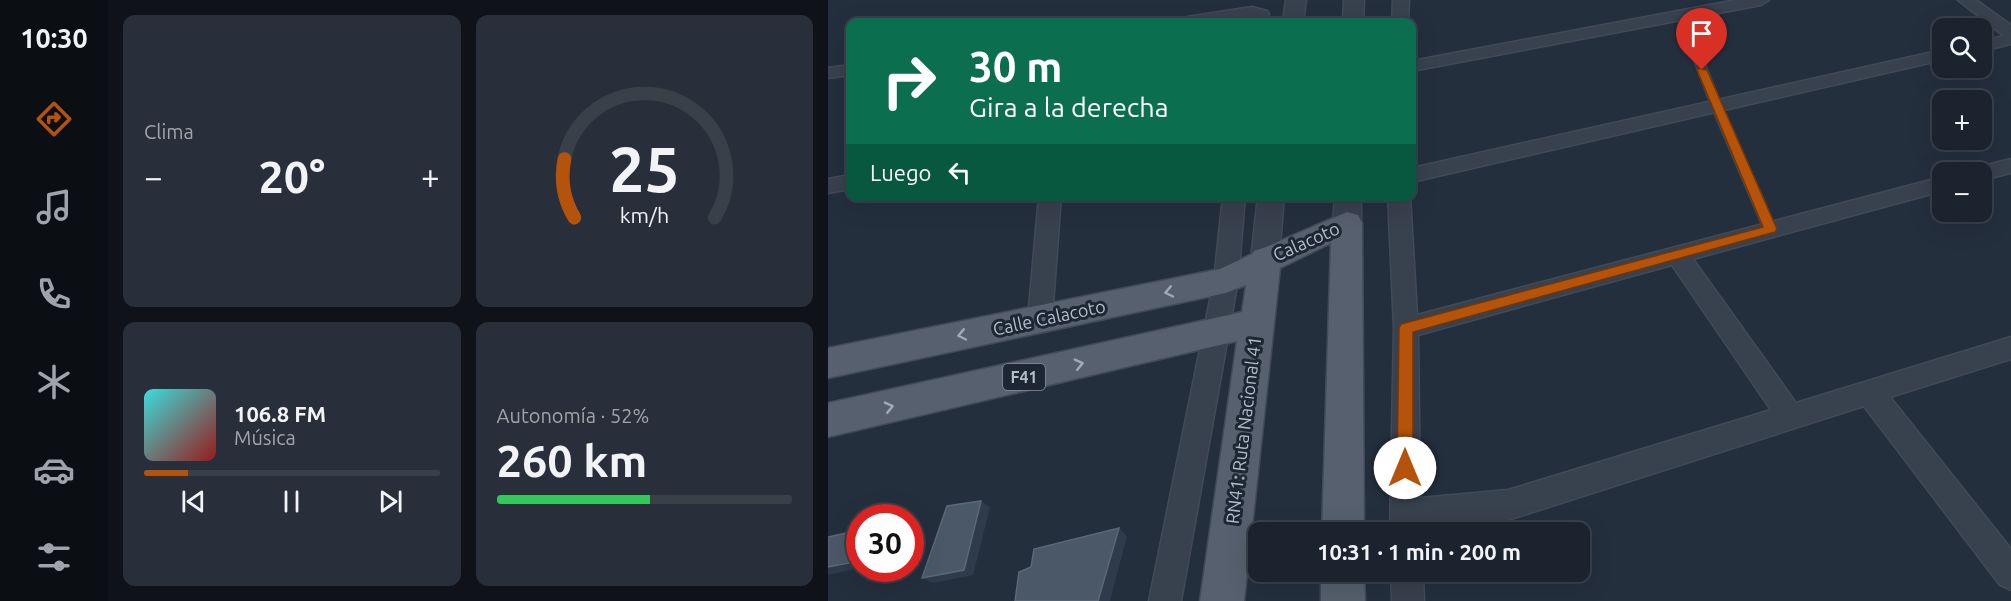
<!DOCTYPE html>
<html lang="es">
<meta charset="utf-8">
<style>
:root{--surface:#1b232e;--page:#282f3a;--text:#f1f3f6;--muted:#a0a4aa;--line:#39404a;--accent:#b45309}
body{margin:0;font-family:Ubuntu,sans-serif;background:var(--page);color:var(--text);height:100vh;display:flex;flex-direction:column;font-size:22px;white-space:nowrap}
*{box-sizing:border-box;margin:0}
p{font-size:20px;color:var(--muted)}
.icon{flex:none;width:33px;height:33px;fill:none;stroke:currentColor;stroke-width:2;stroke-linecap:round;stroke-linejoin:round}
.map{position:relative;flex:1;overflow:hidden}
.side{display:flex;flex-direction:column;gap:15px;padding:15px;background:#0f1319;width:720px}
.side>*{flex:none}
.hud{position:absolute;left:18px;top:18px;width:570px;height:183px;border-radius:12px;box-shadow:0 6px 24px #0002,0 0 0 2px var(--line);background:#0b6e4f;color:#fff;overflow:hidden}
.fabs{position:absolute;left:1104px;top:18px;display:grid;gap:12px}
.fabs a{display:grid;place-items:center;width:60px;height:60px;border-radius:12px;background:var(--surface);box-shadow:0 6px 24px #0002,0 0 0 2px var(--line);font-size:30px}
.speed{position:absolute;left:18px;top:504px;display:flex;gap:12px;font-size:30px;font-weight:700;text-align:center}
.speed>*{display:grid;place-content:center;width:78px;height:78px;border-radius:50%;background:var(--surface);box-shadow:0 6px 24px #0002,0 0 0 2px var(--line);line-height:1}
.speed .limit{border:9px solid #d22;background:#fff;color:#111}
.pin{position:absolute;display:grid;place-items:center;width:51px;height:51px;color:#fff;margin:-62px -26px;border-radius:50% 50% 50% 0;rotate:-45deg;box-shadow:0 0 6px #0007}
.pin .icon{rotate:45deg}
.me{position:absolute;width:66px;margin:-33px;rotate:0deg;stroke-linejoin:round;filter:drop-shadow(0 0 4px #0008)}
.turn{display:flex;align-items:center;gap:21px;height:126px;padding:0 24px;font-size:27px}
.turn .icon{width:78px;height:78px;stroke-width:2.5}
.turn b{display:block;font-size:42px;line-height:51px}
.then{display:flex;align-items:center;height:57px;padding:0 24px;background:#0003;gap:12px;font-size:22px}
.big{font-size:45px;font-weight:600;line-height:1.1}
.side .card{flex:1;display:flex;flex-direction:column;justify-content:center;gap:9px;min-width:0;padding:0 21px;border-radius:12px;background:var(--page)}
.side .dial{align-items:center;gap:0}
.dial svg{height:156px;overflow:visible;fill:none;stroke:var(--line);stroke-width:7;stroke-linecap:round;text-anchor:middle}
.dial text{fill:var(--text);stroke:none}
.song{display:flex;align-items:center;gap:18px}
.cover{width:72px;height:72px;border-radius:9px;background:linear-gradient(135deg,hsl(180 70% 55%),hsl(0 70% 35%))}
.played{height:6px;border-radius:3px;background:linear-gradient(90deg,var(--accent) 15%,var(--line) 15%)}
.keys{display:flex;justify-content:space-around;direction:ltr}
.heat{display:flex;justify-content:space-between;align-items:center;font-size:33px;direction:ltr}
.charge{height:9px;border-radius:4px;background:linear-gradient(90deg,#34c759 52%,var(--line) 0)}
.side .tiles{flex:1;display:grid;gap:15px;grid-template-columns:repeat(2,1fr)}
.trip{position:absolute;left:420px;top:522px;width:342px;height:60px;border-radius:12px;background:var(--surface);box-shadow:0 6px 24px #0002,0 0 0 2px var(--line);font-weight:600;line-height:60px;text-align:center}
main{display:flex;flex:1;min-height:0}
.dock{display:flex;flex-direction:column;width:108px;justify-content:space-around;align-items:center;background:#0b0e12;color:var(--muted)}
.dock .icon{width:42px;height:42px}
.dock .on{color:var(--accent)}
.dock b{font-size:27px;color:var(--text)}
.map>svg:first-child{display:block}
.lines{fill:none;stroke-linecap:round;stroke-linejoin:round}
.service-casing{stroke:#414a57;stroke-width:3}
.minor-casing{stroke:#414a57;stroke-width:3}
.tertiary-casing{stroke:#414a57;stroke-width:3}
.primary-casing{stroke:#414a57;stroke-width:3}
.service{fill:#38414e;fill-rule:evenodd}
.minor{fill:#38414e;fill-rule:evenodd}
.tertiary{fill:#38414e;fill-rule:evenodd}
.primary{fill:#56606e;fill-rule:evenodd}
.shaded-wall{fill:#2f3b4b}
.building{fill:#4b5868;stroke:#5c6777;stroke-width:1.5}
.oneway{stroke:#a1aab7}
.route{fill:#b45309;stroke:#753606;stroke-width:1.5}
.labels{text-anchor:middle;dominant-baseline:central;stroke-width:6;stroke-linejoin:round;paint-order:stroke}
.shield{fill:#1d2633;stroke:#878f9c;stroke-width:1.5}
.shield-label{font-size:16px;font-weight:bold;fill:#b4bcc9}
.street-label{font-size:18px;fill:#b4bcc9;stroke:#1d2633}
</style>
<main>
<nav class="dock">
<b>10:30</b>
<svg class="icon on" aria-label="directions" viewBox="0 0 24 24"><path d="M12 3l9 9-9 9-9-9zM9 14v-3h6M13 9l2 2-2 2"/></svg>
<svg class="icon" aria-label="music" viewBox="0 0 24 24"><path d="M9 18V5l10-2v13"/><circle cx="6" cy="18" r="3"/><circle cx="16" cy="16" r="3"/></svg>
<svg class="icon" aria-label="phone" viewBox="0 0 24 24"><path d="M5 4h4l2 5-3 2q2 4 5 5l2-3 5 2v4C11 20 4 13 5 4z"/></svg>
<svg class="icon" aria-label="climate" viewBox="0 0 24 24"><path d="M12 3v18M4 7l16 10M4 17L20 7"/></svg>
<svg class="icon" aria-label="car" viewBox="0 0 24 24"><path d="M5 17H2v-5l4-1 3-4h7l3 4 3 1v5h-3M9 17h6M6 11h13"/><circle cx="7" cy="17" r="2"/><circle cx="17" cy="17" r="2"/></svg>
<svg class="icon" aria-label="filters" viewBox="0 0 24 24"><path d="M4 7h16M4 17h16"/><circle cx="9" cy="7" r="2"/><circle cx="15" cy="17" r="2"/></svg>
</nav>
<section class="side">
<div class="tiles">
<div class="card"><p>Clima</p>
<div class="heat"><a>−</a><b class="big">20°</b><a>+</a></div>
</div>
<div class="card dial"><svg viewBox="0 0 100 80">
<path d="M14 69A42 42 0 1 1 86 69"/>
<path d="M14 69A42 42 0 0 1 9 39" stroke="#b45309"/>
<text x="50" y="56" font-size="32" font-weight="700">25</text>
<text x="50" y="72" font-size="11">km/h</text>
</svg></div>
<div class="card">
<div class="song"><i class="cover"></i><div><b>106.8 FM</b><p>Música</p></div></div>
<div class="played"></div>
<div class="keys"><svg class="icon" aria-label="previous" viewBox="0 0 24 24"><path d="M18 5L8 12l10 7zM5 5v14"/></svg><svg class="icon" aria-label="pause" viewBox="0 0 24 24"><path d="M8 5v14M16 5v14"/></svg><svg class="icon" aria-label="next" viewBox="0 0 24 24"><path d="M6 5l10 7-10 7zM19 5v14"/></svg></div>
</div>
<div class="card"><p>Autonomía · 52%</p><b class="big">260 km</b><div class="charge"></div></div>
</div>
</section>
<div class="map">
<svg width="1183" height="601" viewBox="0 0 1183 601">
<rect width="100%" height="100%" fill="#242f3e"/>
<g class="lines">
<g class="service-casing">
<path id="service" d="M850 13 857 15 894 107 948 229 946 232H938L936 229 884 107 849 15Z"/>
</g>
<g class="minor-casing">
<path id="minor" d="M565 0H581L580 22H564Z
M908 0H941L933 5 584 71V61Z
M1130 0H1148L1183 25V44L1154 51V41L1176 36Z
M424 7 439 11 441 14 439 22H423L424 17 387 22H351L359 17Z
M1114 50V60L584 182V168Z
M22 65V75L0 78V68Z
M1183 159V173L1154 180V172H1144L1147 168Z
M22 175V189L0 193V179Z
M1114 177V191L865 259 968 403 1183 337V359L1062 397 1183 549V590L1172 585 1036 406 680 520 592 527V532H562L566 328 560 196H582L589 315ZM844 265 943 410 680 490 592 498 590 335Z
M211 196H233L224 319 221 326 212 329 203 326 200 319Z
M395 196H417L410 280 353 601H321L386 280Z
M563 572H595L596 601H564Z"/>
</g>
<g class="tertiary-casing">
<path id="tertiary" d="M458 0H478L475 22H455Z
M516 0H536L535 22H515Z
M430 196H456L451 259 447 267 437 270 427 267 423 259Z
M507 196H533V223L529 230 519 233 509 230 505 223Z"/>
</g>
<g class="primary-casing">
<path id="primary" d="M519 212 530 215 534 223 536 532H494L503 243 452 268 416 601H372L409 341 0 437V403L414 312 418 285 398 293 0 378V348L392 269 424 254 426 251 438 247Z
M493 572H536L537 601H493Z"/>
</g>
<use href="#service" class="service"/>
<use href="#minor" class="minor"/>
<use href="#tertiary" class="tertiary"/>
<use href="#primary" class="primary"/>
</g>
<path class="shaded-wall" d="M153 501 162 507 145 575 105 583 94 578Z
M291 528 299 536 282 601H270Z
M32 561V568L0 575V567Z"/>
<path class="building" d="M153 501 136 570 94 578 119 506Z
M291 528 270 601H187L191 572 203 567 206 549Z
M32 530V561L0 567V537Z"/>
<defs><path id="oneway-chevron" d="M-2-3.5L2.5 0L-2 3.5" fill="none" stroke-width="1.6" stroke-linecap="round" stroke-linejoin="round" transform="scale(1.5)"/></defs>
<g class="oneway">
<use href="#oneway-chevron" transform="translate(341 292) rotate(168)"/>
<use href="#oneway-chevron" transform="translate(134 335) rotate(168)"/>
<use href="#oneway-chevron" transform="translate(251 364) rotate(-13)"/>
<use href="#oneway-chevron" transform="translate(61 407) rotate(-13)"/>
</g>
<path class="route" d="M871 68 879 70 949 229 947 232 585 332V468L582 473 577 475 571 473 569 468 571 328 573 324 935 227 869 70Z"/>
<g class="labels">
<rect class="shield" x="175" y="364" width="42" height="26" rx="4.5"/>
<g class="shield-label">
<text x="196" y="377">F41</text>
</g>
<g class="street-label">
<text transform="translate(478 241) rotate(-24)">Calacoto</text>
<text transform="translate(221 317) rotate(-12)">Calle Calacoto</text>
<text transform="translate(415 430) rotate(-83)">RN41: Ruta Nacional 41</text>
</g>
</g>
</svg>
<div class="fabs">
<a><svg class="icon" aria-label="search" viewBox="0 0 24 24"><circle cx="10" cy="10" r="6"/><path d="M15 15l6 6"/></svg></a>
<a>+</a>
<a>−</a>
</div>
<div class="speed"><div class="limit">30</div></div>
<div class="pin" style="left:874px;top:70px;background:#d93025"><svg class="icon" aria-label="arrive" viewBox="0 0 24 24"><path d="M6 21V4h12l-3 4 3 4H6"/></svg></div>
<svg class="me" style="left:577px;top:468px" viewBox="-20 -20 40 40"><circle r="19" fill="#fff"/><path d="M0-13L10 11 0 6-10 11z" fill="#b45309"/></svg>
<div class="trip">10:31 · 1 min · 200 m</div>
<div class="hud">
<div class="turn"><svg class="icon" aria-label="right" viewBox="0 0 24 24"><path d="M7 20v-9h11M14 6l5 5-5 5"/></svg><div><b>30 m</b>Gira a la derecha</div></div>
<div class="then">Luego<svg class="icon" aria-label="left" viewBox="0 0 24 24"><path d="M17 20v-9H6M10 6l-5 5 5 5"/></svg></div>
</div>
</div>
</main>
